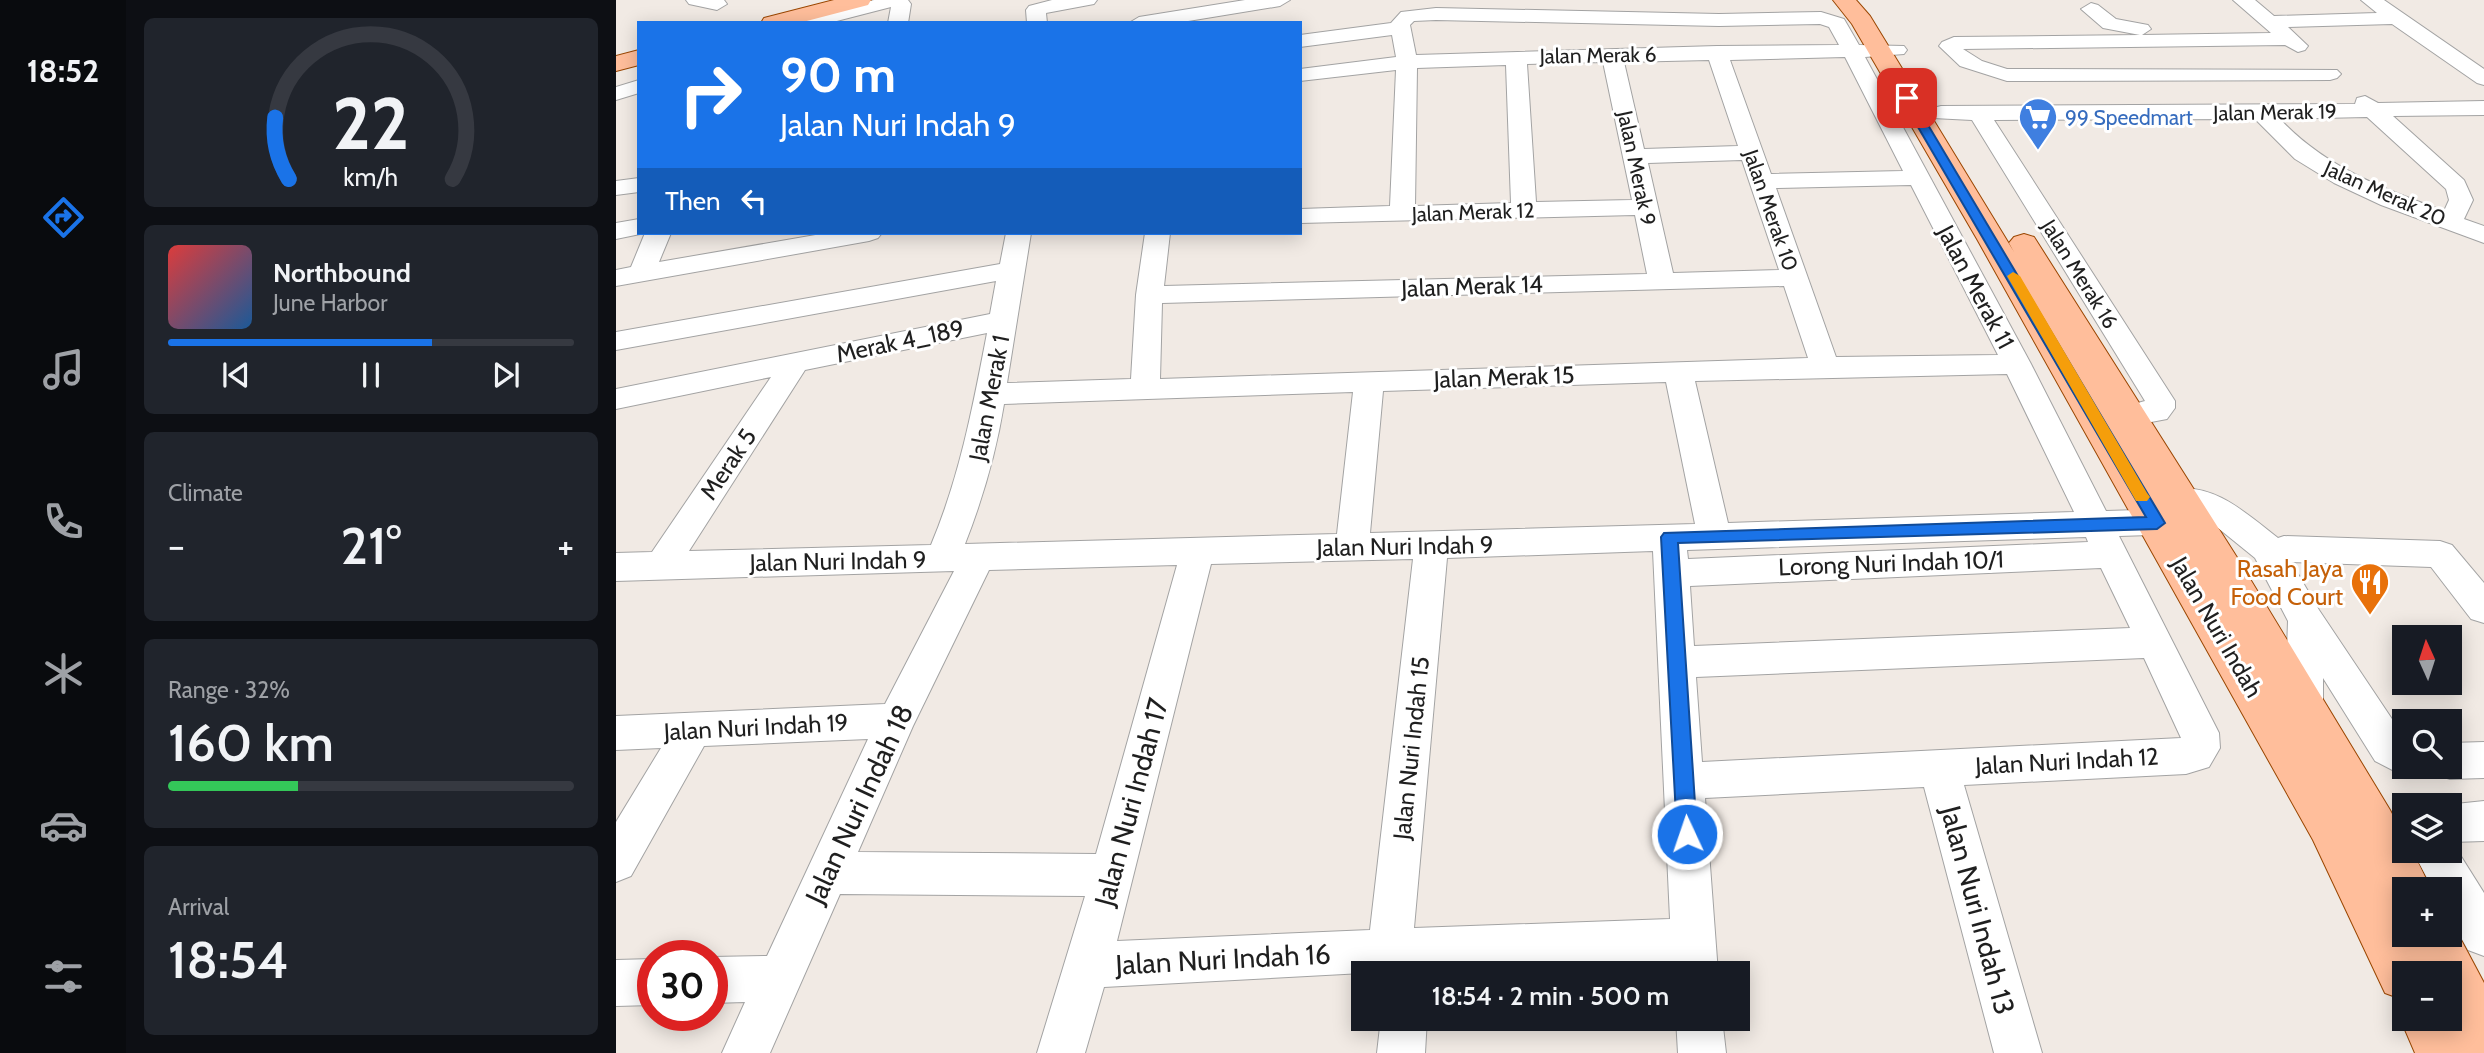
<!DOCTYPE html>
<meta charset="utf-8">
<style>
:root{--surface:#171b24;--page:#20242c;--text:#f1f3f6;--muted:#9ea1a6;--line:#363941;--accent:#1a73e8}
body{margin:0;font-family:Cabin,sans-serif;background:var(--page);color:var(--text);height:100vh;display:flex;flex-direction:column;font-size:26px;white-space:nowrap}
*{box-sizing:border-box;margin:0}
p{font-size:23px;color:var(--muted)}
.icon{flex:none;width:38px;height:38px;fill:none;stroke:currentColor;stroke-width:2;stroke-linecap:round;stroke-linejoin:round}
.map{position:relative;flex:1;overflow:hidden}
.sheet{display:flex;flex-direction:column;gap:18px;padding:18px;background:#0d0f14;width:490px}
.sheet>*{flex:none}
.top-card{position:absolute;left:21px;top:21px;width:665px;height:214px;border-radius:0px;box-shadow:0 4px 18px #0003;background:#1a73e8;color:#fff;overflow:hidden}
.needle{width:46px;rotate:357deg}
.tools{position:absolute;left:1776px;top:625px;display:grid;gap:14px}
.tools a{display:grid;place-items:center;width:70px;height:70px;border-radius:0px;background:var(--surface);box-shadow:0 4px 18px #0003;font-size:35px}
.speed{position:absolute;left:21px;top:940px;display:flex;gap:14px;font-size:35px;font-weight:700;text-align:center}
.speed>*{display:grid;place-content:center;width:91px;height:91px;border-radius:50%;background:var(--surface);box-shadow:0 4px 18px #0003;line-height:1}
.speed .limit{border:10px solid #d22;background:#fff;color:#111}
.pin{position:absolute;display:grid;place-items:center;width:60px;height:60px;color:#fff;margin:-30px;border-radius:14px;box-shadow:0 4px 10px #0006}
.me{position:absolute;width:77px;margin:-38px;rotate:357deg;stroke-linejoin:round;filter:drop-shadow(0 0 5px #0008)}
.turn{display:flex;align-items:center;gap:24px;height:147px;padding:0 28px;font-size:32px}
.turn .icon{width:91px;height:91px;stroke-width:2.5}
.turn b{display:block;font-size:49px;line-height:60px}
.then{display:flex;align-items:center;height:66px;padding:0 28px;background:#0003;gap:14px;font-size:26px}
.big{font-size:52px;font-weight:600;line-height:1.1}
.sheet .widget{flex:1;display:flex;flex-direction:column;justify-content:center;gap:10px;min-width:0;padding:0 24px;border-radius:10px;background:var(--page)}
.sheet .dial{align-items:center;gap:0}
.dial svg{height:182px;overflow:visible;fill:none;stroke:var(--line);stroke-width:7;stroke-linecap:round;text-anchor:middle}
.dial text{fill:var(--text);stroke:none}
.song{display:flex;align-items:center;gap:21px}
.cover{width:84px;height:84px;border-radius:10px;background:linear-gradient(135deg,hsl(0 70% 55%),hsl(210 70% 35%))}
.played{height:7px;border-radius:4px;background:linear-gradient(90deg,var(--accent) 65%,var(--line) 65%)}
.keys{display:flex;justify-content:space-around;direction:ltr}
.heat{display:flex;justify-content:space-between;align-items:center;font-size:38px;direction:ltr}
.charge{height:10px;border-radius:5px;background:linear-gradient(90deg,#34c759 32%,var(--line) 0)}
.trip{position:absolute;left:735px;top:961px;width:399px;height:70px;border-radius:0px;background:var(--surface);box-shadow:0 4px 18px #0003;font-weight:600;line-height:70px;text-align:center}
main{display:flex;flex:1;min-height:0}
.menu{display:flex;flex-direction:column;width:126px;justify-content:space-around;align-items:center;background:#090b0e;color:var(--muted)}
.menu .icon{width:49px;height:49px}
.menu .selected{color:var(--accent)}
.menu b{font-size:32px;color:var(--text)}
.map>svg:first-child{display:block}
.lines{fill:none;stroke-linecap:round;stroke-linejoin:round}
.minor-casing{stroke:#a3a3a3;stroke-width:2}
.major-casing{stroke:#9a4600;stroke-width:2}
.minor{fill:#fff;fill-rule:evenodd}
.major{fill:#ffbe9b;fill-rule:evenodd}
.route{fill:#1a73e8;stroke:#114b97;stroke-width:2}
.slow{fill:#f59e0b}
.labels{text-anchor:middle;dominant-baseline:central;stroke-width:6;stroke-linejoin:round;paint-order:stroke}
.far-street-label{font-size:21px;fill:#1f1f1f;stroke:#fff}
.far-shop-label{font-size:21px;fill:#366cbe;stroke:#fff;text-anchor:start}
.street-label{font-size:24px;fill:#1f1f1f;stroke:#fff}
.food-label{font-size:24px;fill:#c56008;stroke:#fff;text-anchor:end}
.near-street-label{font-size:28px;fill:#1f1f1f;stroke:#fff}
</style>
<main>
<nav class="menu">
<b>18:52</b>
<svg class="icon selected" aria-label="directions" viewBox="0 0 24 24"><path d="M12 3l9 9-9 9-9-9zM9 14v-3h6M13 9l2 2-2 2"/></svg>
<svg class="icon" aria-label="music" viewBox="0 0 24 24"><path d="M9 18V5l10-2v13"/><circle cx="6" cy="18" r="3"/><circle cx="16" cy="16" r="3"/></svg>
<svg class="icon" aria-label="phone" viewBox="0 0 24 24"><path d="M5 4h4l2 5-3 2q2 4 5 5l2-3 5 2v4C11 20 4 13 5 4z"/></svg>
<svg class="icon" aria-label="climate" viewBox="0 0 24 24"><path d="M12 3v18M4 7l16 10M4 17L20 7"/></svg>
<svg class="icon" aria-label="car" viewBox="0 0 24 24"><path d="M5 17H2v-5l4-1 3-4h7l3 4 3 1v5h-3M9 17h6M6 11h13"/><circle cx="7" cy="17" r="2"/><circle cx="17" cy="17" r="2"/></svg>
<svg class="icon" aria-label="filters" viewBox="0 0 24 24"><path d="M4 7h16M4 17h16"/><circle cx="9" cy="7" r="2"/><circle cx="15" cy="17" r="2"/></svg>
</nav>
<section class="sheet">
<div class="widget dial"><svg viewBox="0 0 100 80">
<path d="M14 69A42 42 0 1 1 86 69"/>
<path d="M14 69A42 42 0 0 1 8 42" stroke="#1a73e8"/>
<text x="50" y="56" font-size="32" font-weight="700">22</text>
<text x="50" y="72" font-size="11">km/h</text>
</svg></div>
<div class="widget">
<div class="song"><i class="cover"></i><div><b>Northbound</b><p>June Harbor</p></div></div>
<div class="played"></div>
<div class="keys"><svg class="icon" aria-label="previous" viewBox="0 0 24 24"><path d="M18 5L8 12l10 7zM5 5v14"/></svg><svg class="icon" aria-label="pause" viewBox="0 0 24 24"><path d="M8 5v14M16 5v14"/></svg><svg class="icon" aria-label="next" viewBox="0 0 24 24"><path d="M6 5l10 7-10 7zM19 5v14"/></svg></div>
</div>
<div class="widget"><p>Climate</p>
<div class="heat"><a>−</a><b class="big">21°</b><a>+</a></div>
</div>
<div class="widget"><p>Range · 32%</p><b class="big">160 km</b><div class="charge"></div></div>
<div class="widget"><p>Arrival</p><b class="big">18:54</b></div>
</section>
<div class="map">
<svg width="1868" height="1053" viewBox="0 0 1868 1053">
<rect width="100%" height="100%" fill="#f1eae4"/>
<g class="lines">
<g class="minor-casing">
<path id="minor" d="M70 0H108L111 4 101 10 73 4Z
M258 0H292L295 4 292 23H272L275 7 213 23H179L182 19Z
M436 0H481L478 4 430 13 431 23H411L410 10 413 6Z
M629 0H674L664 6 560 23H513L523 17Z
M1617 0H1639L1658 16 1761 13 1745 0H1768L1868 69V85L1861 83 1776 24 1672 27 1692 46 1689 50 1682 52 1669 45 1347 49 1366 61 1391 69 1721 70 1725 74 1721 78 1714 80 1391 81 1344 66 1323 46 1326 42 1338 37 1524 35 1487 28 1465 9 1475 3 1482 5 1500 19 1532 25 1535 29 1526 35 1655 33Z
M820 8 1103 14 1205 12 1228 19 1243 45 1288 46 1291 50 1288 54 1249 57 1415 364 1490 511 1555 509 1550 500 1554 491C1595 479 1632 515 1662 538L1668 536 1824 541 1836 545 1868 583V623L1855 619 1815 567 1675 562 1703 610 1788 737V766H1804L1802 771 1788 776 1759 761 1707 678V708L1701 720 1688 725 1675 720 1669 708 1672 621 1639 558 1602 528 1577 513 1582 521 1577 530 1565 534 1503 536 1603 733 1604 748 1593 767 1570 774 1348 785 1426 1053H1378L1308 787 1089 798 1102 973H1056V963L747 973 488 987 469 1053H421L469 896 224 894 154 1053H106L129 1002 96 1003V957L151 956 252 739 88 746 15 876 0 882V822L45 748 0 750V716L269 704 338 571 0 581V553L36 552 155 377 0 409V389L374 314 380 281 0 350V332L384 264 390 233H415L391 383 515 379 520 295 529 233H554L548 286 1031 274 1019 215 684 223V209L774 206 780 70 684 81V69L780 57 776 35 684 47V35L775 23 785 12ZM820 20 1103 26 1204 24 1213 27 1223 45 1101 46 800 55 794 25 798 21ZM1229 57 1287 171 1155 174 1114 60ZM1093 60 1122 146 1028 149 1008 62ZM987 62 1016 200 920 202 911 64ZM890 65 895 203 799 206 801 68ZM1126 160 1163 270 1057 273 1032 163ZM1295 185 1382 355 1220 357 1160 188ZM1168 286 1192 358 544 379 546 303ZM371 333C357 406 344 476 315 545L73 551 189 370ZM1391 374 1458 512 1112 523 1079 381ZM1050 382 1079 524 754 533 767 391ZM737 392 721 534 349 544C367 498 380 453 388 404ZM1470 537 1472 542 1072 559 1071 550ZM1037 551 1054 919 798 928 831 558ZM797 559 754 930 501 941 595 564ZM561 565 480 854 242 852 297 726 373 570ZM1485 568 1514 628 1078 646 1074 586ZM1528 658 1565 738 1086 762 1080 677Z
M23 80V93L0 100V87Z
M1749 96 1762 103 1868 101V115L1777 116 1848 180 1857 200 1848 219 1868 226V243L1765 205 1718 183 1679 159 1639 119 1378 120 1559 401V408L1551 419 1514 426 1503 422 1499 415 1503 408 1529 401 1356 120 1317 118 1314 113 1317 108 1325 106 1739 104 1741 98ZM1751 117 1830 189 1833 200 1828 211C1767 189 1709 167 1664 119Z
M23 178V192L0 195V181Z
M23 219V233H55L43 262 211 233H266L262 238 253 241 0 286V270L15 267 29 233 0 239V223Z
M1868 742V778L1834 779 1820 774 1817 766H1834V743Z
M1868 801V841L1836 842 1868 893V956L1852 950 1834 918V889H1817L1796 850H1834V805H1830Z
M37 959V1005L0 1006V960Z
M765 1018H811L809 1053H761Z
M1060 1018H1106L1110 1053H1062Z"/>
</g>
<g class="major-casing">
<path id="major" d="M218 0H255L252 5 183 23H145L148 18Z
M1217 0H1240L1254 16 1398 252 1393 243 1398 237 1408 234 1418 237 1622 559 1774 810 1788 837V850H1796L1815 889H1788V913L1784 911 1788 920V934H1834V919L1868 983V1053H1799L1784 1018 1788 1007V1018H1834V973H1788V1000L1769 993 1697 840 1361 239 1236 24Z
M23 50V65L0 71V56Z"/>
</g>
<use href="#minor" class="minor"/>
<use href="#major" class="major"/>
</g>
<path class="route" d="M1287 95 1296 98 1549 523 1541 529 1062 543 1081 834 1078 841 1071 843 1064 841 1061 834 1045 537 1048 533 1530 517 1285 98Z"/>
<path class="slow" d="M1397 272 1404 276 1531 493 1534 497 1531 501H1520L1391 276Z"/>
<defs>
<g id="supermarket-pin" transform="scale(2.0125)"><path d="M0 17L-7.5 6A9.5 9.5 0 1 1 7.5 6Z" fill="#3f7fe0" stroke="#fff"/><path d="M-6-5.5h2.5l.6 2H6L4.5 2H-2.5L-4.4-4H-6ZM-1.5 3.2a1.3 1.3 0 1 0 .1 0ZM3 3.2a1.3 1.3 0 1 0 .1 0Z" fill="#fff"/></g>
<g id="restaurant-pin" transform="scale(2.0125)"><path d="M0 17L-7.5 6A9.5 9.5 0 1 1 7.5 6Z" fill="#e8710a" stroke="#fff"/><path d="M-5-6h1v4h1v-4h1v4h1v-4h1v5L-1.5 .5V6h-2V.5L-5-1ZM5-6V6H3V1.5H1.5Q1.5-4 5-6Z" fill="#fff"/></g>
</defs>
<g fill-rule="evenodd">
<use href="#supermarket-pin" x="1422" y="117"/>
<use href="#restaurant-pin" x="1754" y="582"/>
</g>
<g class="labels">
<g class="far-street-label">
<text transform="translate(982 55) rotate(-1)">Jalan Merak 6</text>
<text transform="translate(1659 112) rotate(-1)">Jalan Merak 19</text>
<text transform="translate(1021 168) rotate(78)">Jalan Merak 9</text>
<text transform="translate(1769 193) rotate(24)">Jalan Merak 20</text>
<text transform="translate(1155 210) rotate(71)">Jalan Merak 10</text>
<text transform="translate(857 212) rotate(-2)">Jalan Merak 12</text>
<text transform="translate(1464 274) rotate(58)">Jalan Merak 16</text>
</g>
<g class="far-shop-label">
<text x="1449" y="117">99 Speedmart</text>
</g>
<g class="street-label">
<text transform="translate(856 286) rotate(-2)">Jalan Merak 14</text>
<text transform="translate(1360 287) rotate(62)">Jalan Merak 11</text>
<text transform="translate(284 341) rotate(-12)">Merak 4_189</text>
<text transform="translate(888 377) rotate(-2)">Jalan Merak 15</text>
<text transform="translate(373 398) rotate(-79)">Jalan Merak 1</text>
<text transform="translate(112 464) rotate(-56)">Merak 5</text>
<text transform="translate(789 546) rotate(-1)">Jalan Nuri Indah 9</text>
<text transform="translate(222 561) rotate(-1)">Jalan Nuri Indah 9</text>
<text transform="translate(1275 563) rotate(-2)">Lorong Nuri Indah 10/1</text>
<text transform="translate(1601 627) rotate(60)">Jalan Nuri Indah</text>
<text transform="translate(140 727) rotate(-3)">Jalan Nuri Indah 19</text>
<text transform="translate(795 748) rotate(-84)">Jalan Nuri Indah 15</text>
<text transform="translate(1451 761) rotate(-3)">Jalan Nuri Indah 12</text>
</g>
<g class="food-label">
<text x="1727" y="568">Rasah Jaya<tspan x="1727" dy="28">Food Court</tspan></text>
</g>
<g class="near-street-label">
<text transform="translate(515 802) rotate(-75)">Jalan Nuri Indah 17</text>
<text transform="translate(243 804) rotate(-65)">Jalan Nuri Indah 18</text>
<text transform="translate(1362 910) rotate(75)">Jalan Nuri Indah 13</text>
<text transform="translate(607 959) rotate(-3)">Jalan Nuri Indah 16</text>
</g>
</g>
</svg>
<div class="tools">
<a><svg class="needle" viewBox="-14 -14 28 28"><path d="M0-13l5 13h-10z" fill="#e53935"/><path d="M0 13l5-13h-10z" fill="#9ea1a6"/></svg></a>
<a><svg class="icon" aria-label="search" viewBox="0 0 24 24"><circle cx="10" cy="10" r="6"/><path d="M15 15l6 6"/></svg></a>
<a><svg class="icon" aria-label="layers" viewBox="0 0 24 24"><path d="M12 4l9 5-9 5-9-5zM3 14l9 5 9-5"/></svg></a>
<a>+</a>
<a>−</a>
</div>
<div class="speed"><div class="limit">30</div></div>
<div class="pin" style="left:1291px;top:98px;background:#d93025"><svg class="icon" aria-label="arrive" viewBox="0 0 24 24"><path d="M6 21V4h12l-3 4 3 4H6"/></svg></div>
<svg class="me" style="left:1071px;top:834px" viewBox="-20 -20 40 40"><circle r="17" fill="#1a73e8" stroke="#fff" stroke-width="3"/><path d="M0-11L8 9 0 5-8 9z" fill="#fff"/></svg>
<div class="trip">18:54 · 2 min · 500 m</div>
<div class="top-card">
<div class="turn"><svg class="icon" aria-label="right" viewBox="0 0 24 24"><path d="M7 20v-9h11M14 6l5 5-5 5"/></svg><div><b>90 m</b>Jalan Nuri Indah 9</div></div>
<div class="then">Then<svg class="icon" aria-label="left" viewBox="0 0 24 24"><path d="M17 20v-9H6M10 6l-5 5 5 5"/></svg></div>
</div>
</div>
</main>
